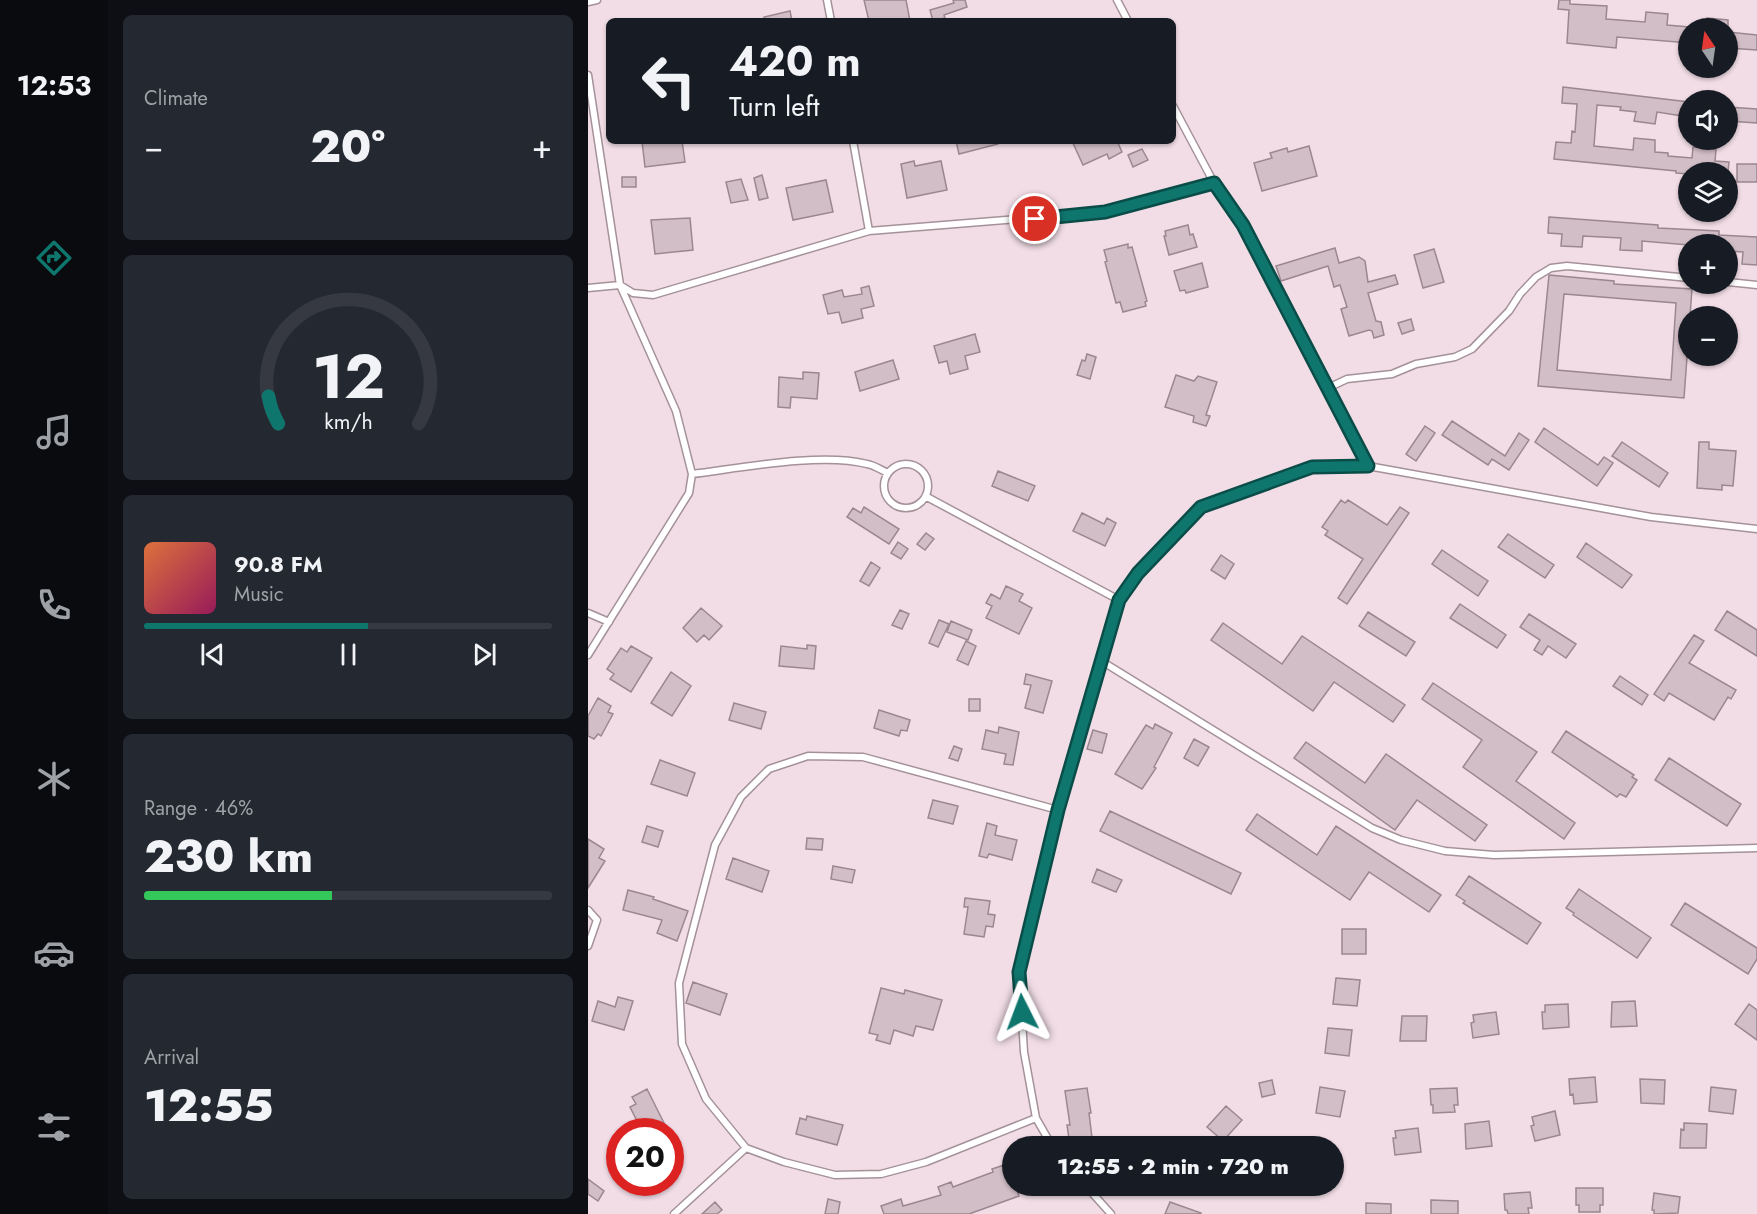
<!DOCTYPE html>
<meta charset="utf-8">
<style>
:root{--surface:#171b24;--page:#242831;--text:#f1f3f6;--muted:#9ea1a6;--line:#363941;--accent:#0f766e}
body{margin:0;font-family:Jost,sans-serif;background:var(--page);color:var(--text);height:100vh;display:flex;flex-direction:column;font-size:22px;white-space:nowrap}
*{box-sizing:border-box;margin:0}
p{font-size:20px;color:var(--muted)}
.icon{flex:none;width:33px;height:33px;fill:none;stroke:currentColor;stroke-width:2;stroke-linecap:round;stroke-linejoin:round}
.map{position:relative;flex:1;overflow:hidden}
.sheet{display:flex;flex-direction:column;gap:15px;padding:15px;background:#0d0f14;width:480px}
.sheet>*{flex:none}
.guide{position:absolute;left:18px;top:18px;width:570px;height:126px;border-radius:9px;box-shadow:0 2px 4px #0004;background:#171b24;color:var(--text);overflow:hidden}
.needle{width:39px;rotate:347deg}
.tools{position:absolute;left:1090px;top:18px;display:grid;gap:12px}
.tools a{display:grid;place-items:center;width:60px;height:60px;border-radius:50%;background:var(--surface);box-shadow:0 2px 4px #0004;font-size:30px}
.speed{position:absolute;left:18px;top:1118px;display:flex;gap:12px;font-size:30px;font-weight:700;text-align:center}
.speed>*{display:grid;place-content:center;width:78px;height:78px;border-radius:50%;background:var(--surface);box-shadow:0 2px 4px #0004;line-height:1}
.speed .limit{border:9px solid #d22;background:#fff;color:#111}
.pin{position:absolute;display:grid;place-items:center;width:51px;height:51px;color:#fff;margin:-26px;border:3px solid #fff;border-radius:50%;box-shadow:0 2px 6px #0007}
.me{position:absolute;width:66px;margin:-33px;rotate:357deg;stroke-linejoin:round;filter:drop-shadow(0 0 4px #0008)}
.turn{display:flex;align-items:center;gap:21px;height:126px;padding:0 24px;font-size:27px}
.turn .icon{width:78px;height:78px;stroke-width:2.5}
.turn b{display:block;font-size:42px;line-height:51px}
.big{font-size:45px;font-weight:800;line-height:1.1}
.sheet .tile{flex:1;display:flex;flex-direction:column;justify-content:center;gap:9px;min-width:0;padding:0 21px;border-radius:9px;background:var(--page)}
.sheet .dial{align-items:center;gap:0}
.dial svg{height:156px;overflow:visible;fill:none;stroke:var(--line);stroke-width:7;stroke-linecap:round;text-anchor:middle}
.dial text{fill:var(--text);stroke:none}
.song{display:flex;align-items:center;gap:18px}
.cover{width:72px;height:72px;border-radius:9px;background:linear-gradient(135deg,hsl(20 70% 55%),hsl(330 70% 35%))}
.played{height:6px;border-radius:3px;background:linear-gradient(90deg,var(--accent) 55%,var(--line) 55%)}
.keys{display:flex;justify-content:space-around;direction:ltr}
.heat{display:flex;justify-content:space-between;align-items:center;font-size:33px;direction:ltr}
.charge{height:9px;border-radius:4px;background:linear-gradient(90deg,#34c759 46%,var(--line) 0)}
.trip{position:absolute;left:414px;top:1136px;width:342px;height:60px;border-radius:30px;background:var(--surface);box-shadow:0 2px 4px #0004;font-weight:800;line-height:60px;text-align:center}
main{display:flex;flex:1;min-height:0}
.tabs{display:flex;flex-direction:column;width:108px;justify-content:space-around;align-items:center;background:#090b0e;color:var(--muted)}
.tabs .icon{width:42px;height:42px}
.tabs .current{color:var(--accent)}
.tabs b{font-size:27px;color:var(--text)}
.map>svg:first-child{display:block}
.building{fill:#d2bec7;stroke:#9a8790;stroke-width:1.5;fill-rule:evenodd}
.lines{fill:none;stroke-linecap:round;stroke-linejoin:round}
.lane-casing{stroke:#a49199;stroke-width:9}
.lane{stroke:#fff;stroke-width:6}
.route-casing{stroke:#0a4d48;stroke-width:15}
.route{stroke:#0f766e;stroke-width:10}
</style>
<main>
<nav class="tabs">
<b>12:53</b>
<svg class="icon current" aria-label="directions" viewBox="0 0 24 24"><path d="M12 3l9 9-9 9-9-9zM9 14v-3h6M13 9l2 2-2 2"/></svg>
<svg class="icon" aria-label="music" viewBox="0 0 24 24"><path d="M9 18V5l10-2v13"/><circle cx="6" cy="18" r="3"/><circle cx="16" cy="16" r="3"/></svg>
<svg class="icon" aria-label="phone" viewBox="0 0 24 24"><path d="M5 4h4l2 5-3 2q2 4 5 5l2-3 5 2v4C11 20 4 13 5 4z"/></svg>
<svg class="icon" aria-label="climate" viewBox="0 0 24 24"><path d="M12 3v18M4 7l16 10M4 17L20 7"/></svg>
<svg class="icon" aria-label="car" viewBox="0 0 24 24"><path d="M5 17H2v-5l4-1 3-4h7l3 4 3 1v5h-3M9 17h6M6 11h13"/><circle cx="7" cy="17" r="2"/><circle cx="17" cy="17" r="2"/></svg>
<svg class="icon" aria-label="filters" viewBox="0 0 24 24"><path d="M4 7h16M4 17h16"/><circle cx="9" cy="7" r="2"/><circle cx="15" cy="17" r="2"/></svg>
</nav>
<section class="sheet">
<div class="tile"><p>Climate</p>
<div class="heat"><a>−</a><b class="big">20°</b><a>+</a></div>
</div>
<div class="tile dial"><svg viewBox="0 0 100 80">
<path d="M14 69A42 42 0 1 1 86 69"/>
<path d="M14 69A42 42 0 0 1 9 55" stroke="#0f766e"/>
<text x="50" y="56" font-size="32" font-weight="700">12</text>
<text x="50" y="72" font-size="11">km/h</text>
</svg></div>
<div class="tile">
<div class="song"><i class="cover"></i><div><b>90.8 FM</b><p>Music</p></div></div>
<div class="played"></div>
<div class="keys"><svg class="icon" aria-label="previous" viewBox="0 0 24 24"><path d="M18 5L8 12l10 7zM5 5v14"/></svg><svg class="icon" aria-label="pause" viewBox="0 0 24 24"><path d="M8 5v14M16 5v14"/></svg><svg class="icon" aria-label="next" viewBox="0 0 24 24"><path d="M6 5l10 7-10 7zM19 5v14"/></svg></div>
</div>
<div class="tile"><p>Range · 46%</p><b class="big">230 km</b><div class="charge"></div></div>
<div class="tile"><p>Arrival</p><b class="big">12:55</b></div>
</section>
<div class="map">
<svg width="1169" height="1214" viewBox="0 0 1169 1214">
<rect width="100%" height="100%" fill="#f2dde6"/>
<path class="building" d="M276 0H318L322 21H281Z
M365 0H377L379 7 356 15 357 18 345 21 342 10 366 3Z
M971 0H982V4L1019 6 1018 19 1057 22 1058 12 1080 14 1079 25 1101 27V43L1029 37 1028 48 979 43 981 10 970 9Z
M202 11 204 21H176V17Z
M1119 18 1140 20V28H1118Z
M1140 32 1169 35V50L1140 48Z
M975 87 1101 102V117L1069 112 1067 124 1046 121 1048 112 1032 110 1033 107 1009 105 1006 146 1045 150 1046 138 1067 140V152L1080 153V156L1104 158 1105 147 1128 149 1127 161 1141 162 1140 172H1101V174L1088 173V171L966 159 968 142 983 143 984 131 987 132 989 104 974 103Z
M1140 107 1169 109V123L1140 121Z
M54 141H94L97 162 57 167Z
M368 141H409L410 144 371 154Z
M484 141H529L534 152 521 159 519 154 495 165Z
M721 146 729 176 674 191 666 163 684 158 682 153 699 148 700 152Z
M554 149 560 160 545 167 540 155Z
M326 161 327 166 353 161 359 190 319 198 313 164Z
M1149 164H1169V182H1149Z
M174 175 180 198 171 200 166 178Z
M34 177H48V187H34Z
M153 179 160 200 143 203 138 182Z
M238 180 245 212 205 220 198 188Z
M961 217 1070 225V228L1131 231V235L1169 237V265L1154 264 1155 252 1140 251 1141 244 1101 245 1054 241V251L1032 250 1033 238 995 236 994 247 973 246 974 234 960 233Z
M102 218 105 250 67 254 63 220Z
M600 225 602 235 605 234 609 247 581 255 576 236H578L577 231Z
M540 244V248L544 247 559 301 557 302 558 306 535 312 532 302 528 303 517 262 519 261 516 250Z
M747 248 751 263 771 257 777 261 780 282 807 275 810 284 780 293 788 321 793 322 796 335 786 338 784 331 781 330 761 336 753 309 759 307 752 285 746 287 740 266 693 281 688 266Z
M846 249 856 282 835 288 826 255Z
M614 263 620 287 598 293 597 290 592 291 586 271Z
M961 275 1026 281V284L1104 289 1096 398 950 386ZM976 294 1088 303 1083 380 969 370Z
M281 286 286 306 273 309 275 318 254 323 251 312 240 314 235 295 254 290 256 297 274 294 273 288Z
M823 319 826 330 814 334 810 323Z
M387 334 392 352 377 356 380 369 362 374 359 361 351 363 346 346Z
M499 354 508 357 502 379 489 375 494 360 497 361Z
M305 360 311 379 272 391 267 372Z
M215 372 231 373 229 399 203 397 202 408 190 407 191 377 215 379Z
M588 375 606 381 610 376 629 382 618 415 622 416 618 426 605 422 606 416 577 407Z
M864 421 917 456 931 433 941 440 921 470 904 459 900 465 854 435Z
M837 426 847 433 828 461 818 454Z
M956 428 1010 465 1016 457 1025 463 1009 486 947 442Z
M1034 442 1080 473 1071 487 1024 456Z
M1111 442H1121V449L1148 451 1145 486 1134 485V490L1109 488Z
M410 471 447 486 440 501 404 486Z
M753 500 757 503 760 500 799 525 812 507 821 513 759 604 750 598 775 559 737 535 740 531 734 527Z
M276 507 311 529 301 544 259 517 265 508 273 513Z
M494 513 516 524 519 518 528 523 517 546 485 531Z
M338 533 346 539 337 550 329 544Z
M920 534 966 565 957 578 910 547Z
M310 542 320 549 313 559 303 553Z
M998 543 1044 575 1034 588 989 557Z
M854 550 900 581 890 596 844 564Z
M633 555 646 564 637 579 623 570Z
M283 562 292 568 281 586 272 581Z
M418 586 435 594 431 601 444 608 431 634 398 618 404 606 398 603 403 594 412 599Z
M872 604 918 635 909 648 862 618Z
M113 608 134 626 121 640 116 635 109 642 95 628Z
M312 610 321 614 314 629 304 625Z
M1139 611 1169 630V656L1127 630Z
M780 612 827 642 818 656 771 626Z
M941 614 988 644 978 658 960 646 954 655 946 650 952 640 932 627Z
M351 620 361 624 350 647 341 643Z
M363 621 384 630 380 640 359 632Z
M635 623 694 664 714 636 817 705 805 722 746 682 725 711 623 640Z
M1106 635 1116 641 1101 663 1148 690 1143 699 1140 697 1126 720 1081 693 1076 701 1066 694Z
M378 641 388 646 380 665 369 660Z
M219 645 228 646 226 669 191 666 193 646 219 649Z
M43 646 64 658 43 692 22 679 26 674 19 669 33 648 39 652Z
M83 672 103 686 84 716 63 703Z
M438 674 464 681 455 713 437 708 443 685 436 684Z
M1032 676 1060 695 1054 705 1025 686Z
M845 683 949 752 928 781 987 823 976 839 875 767 894 740 834 699Z
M10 698 23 706 20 712 25 714 13 736 10 734 6 739 0 736V716Z
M381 699H392V711H381Z
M146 703 178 712 173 729 141 720Z
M291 710 322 720 319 731 313 730 311 736 286 728Z
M567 724 584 733 566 767 568 768 554 789 527 774 558 725 565 729Z
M411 727 431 732 425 765 416 764 418 754 394 749 398 730 410 733Z
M505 730 519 734 514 753 499 749Z
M978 731 1046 775 1044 777 1049 780 1038 797 1032 794 1029 797 964 752Z
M606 739 621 747 610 766 596 758Z
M718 742 777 783 798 754 899 825 887 841 829 800 807 830 706 758Z
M366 746 374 749 370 761 361 758Z
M1081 758 1153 804 1139 826 1067 780Z
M72 760 107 773 99 796 63 784Z
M345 800 370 806 365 824 340 818Z
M522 811 653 873 643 894 512 831Z
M669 814 729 855 748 826 853 895 841 912 781 872 762 900 658 830Z
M399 823 409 826 407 835 429 840 424 860 401 854 399 858 391 856Z
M59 826 75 831 70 847 54 842Z
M219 838 235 839 234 850 218 849Z
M0 839 16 849 11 858 17 861 0 888Z
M145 858 181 871 174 892 138 879Z
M245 866 267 870 264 883 243 879Z
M509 869 534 880 528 892 504 882Z
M881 876 953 923 939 944 875 903 877 901 868 895Z
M991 889 1063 938 1049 958 985 915 986 913 978 908Z
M40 890 66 897 65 899 100 911 89 941 69 933 74 920 35 910Z
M377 898 402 901 400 914 407 915 405 927 398 926 396 937 376 934 380 907H376Z
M1097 903 1169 948V959L1160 974 1083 925Z
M754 929H778V954H754Z
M748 978 772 980 769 1006 745 1004Z
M105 982 139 994 132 1015 98 1003Z
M293 988 316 994 317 990 354 1000 345 1030 328 1026 325 1036 306 1030 302 1044 288 1040 290 1035 281 1033Z
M30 997 45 1001 36 1030 4 1021 10 1001 27 1007Z
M1047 1001 1049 1026 1023 1027 1024 1002Z
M980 1004 981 1027 955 1029 954 1012H957V1005Z
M1161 1004 1169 1010V1040L1147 1024Z
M908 1012 911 1034 885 1038 883 1023 886 1022 885 1015Z
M814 1016H839L838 1041H812Z
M740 1028 764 1030 761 1056 737 1053Z
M1007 1077 1009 1102 986 1104 985 1094 982 1095 981 1079Z
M1052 1079 1077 1080 1076 1104 1053 1103Z
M684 1080 687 1094 674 1097 671 1083Z
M732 1087 757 1091 752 1117 728 1113Z
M1123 1087 1148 1090 1145 1114 1121 1111Z
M499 1088 503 1113H501L505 1146H482L479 1125H482L477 1091Z
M869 1088 870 1105H866L867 1112 845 1113V1105H843L842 1089Z
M59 1089 80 1131H54L42 1107 48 1104 44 1097Z
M638 1106 654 1120 635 1141 619 1127Z
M967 1111 972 1135 947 1141 943 1126 946 1125 944 1117Z
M219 1116 255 1125 249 1145 208 1134 212 1118 218 1120Z
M901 1121 904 1146 878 1149 877 1124Z
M1096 1123 1119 1124 1118 1148H1092L1093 1129 1096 1130Z
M830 1128 833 1152 807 1155 805 1138H808L807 1131Z
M419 1164 424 1185H427L431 1196 381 1214H296L293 1206 313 1199 315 1206 336 1200 353 1195 350 1187 363 1182 365 1187 405 1172 404 1169Z
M0 1179 16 1191 10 1201 0 1194Z
M988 1188H1015V1205H1012V1212H991V1205H988Z
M942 1192 944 1208H940L941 1214H920L919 1210H917L916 1194Z
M1066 1193 1092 1197 1090 1213 1066 1214V1210H1064Z
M240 1199 252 1202 250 1214H237Z
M843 1200 870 1201V1214H843Z
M127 1202 134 1210 129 1214H114Z
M582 1202 613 1213 612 1214H577Z
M778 1203 803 1204V1214H778Z"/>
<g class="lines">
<g class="lane-casing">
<path id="lane" d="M239 0 243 21
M529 0 540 21
M0 2 9 0
M0 75 32 285 88 411 104 474 101 493 0 655
M585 106 626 183 655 225 780 466
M265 141 281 231
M1140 282 1169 285
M0 288 32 285 45 293 65 295 281 231 517 212 626 183
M740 388 759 379 804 374 828 364 867 357 884 349 921 311 932 294 948 277 963 268 979 266 1101 278
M296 486a22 22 0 1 1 44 0a22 22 0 1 1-44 0Z
M104 474C153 468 233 452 279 464 286 465 293 470 300 473
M339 497 531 600
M0 613 21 622
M515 662 784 828 813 840 857 851 906 855 1169 848
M0 910 9 920 0 946
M448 1118 338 1162 293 1174 247 1175 196 1162 158 1148 118 1099 94 1044 91 983 127 845 153 797 181 769 220 756 275 757 470 810
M464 1146 448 1118 436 1052 431 972 470 810 531 600 550 573 613 507 724 467 780 466 1063 517 1169 529
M497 1185 523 1214
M86 1214 158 1148"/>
</g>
<use href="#lane" class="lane"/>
</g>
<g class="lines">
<g class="route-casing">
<path id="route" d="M434 1012 431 972 470 810 531 600 550 573 613 507 724 467 780 466 655 225 626 183 517 212 447 219"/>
</g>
<use href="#route" class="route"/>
</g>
</svg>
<div class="tools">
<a><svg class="needle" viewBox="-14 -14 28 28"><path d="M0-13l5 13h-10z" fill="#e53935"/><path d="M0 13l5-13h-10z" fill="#9ea1a6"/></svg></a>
<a><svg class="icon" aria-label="sound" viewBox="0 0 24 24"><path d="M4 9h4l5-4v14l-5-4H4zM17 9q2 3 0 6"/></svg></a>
<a><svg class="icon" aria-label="layers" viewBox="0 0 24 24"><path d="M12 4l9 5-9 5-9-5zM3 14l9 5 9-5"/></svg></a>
<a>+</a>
<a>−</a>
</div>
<div class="speed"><div class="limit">20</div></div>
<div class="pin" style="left:447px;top:219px;background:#d93025"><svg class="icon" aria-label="arrive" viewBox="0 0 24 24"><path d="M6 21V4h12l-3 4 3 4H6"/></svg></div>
<svg class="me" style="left:434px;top:1012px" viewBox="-20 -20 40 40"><path d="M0-17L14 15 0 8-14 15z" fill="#0f766e" stroke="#fff" stroke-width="4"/></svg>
<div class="trip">12:55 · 2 min · 720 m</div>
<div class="guide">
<div class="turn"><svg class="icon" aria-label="left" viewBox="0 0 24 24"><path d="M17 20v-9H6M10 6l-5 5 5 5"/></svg><div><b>420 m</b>Turn left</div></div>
</div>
</div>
</main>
